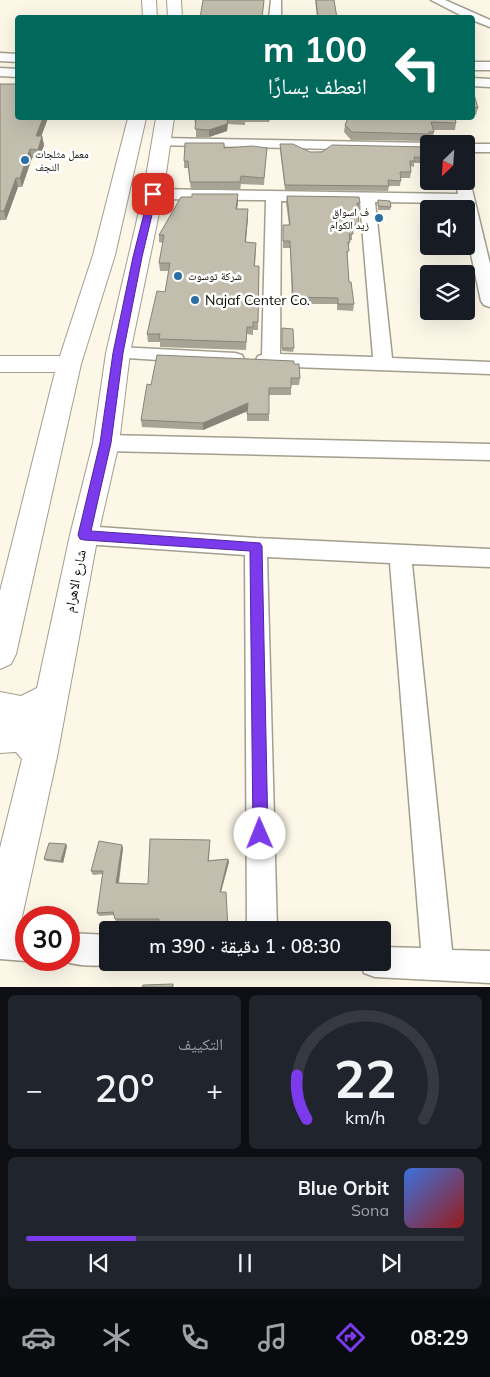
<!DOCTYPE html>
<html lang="ar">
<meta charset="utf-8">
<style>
:root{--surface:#171b24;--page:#20242c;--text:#f1f3f6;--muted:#9ea1a6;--line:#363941;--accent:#7c3aed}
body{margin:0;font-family:Mulish,"Noto Naskh Arabic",sans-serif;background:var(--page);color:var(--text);direction:rtl;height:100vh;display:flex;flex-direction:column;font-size:19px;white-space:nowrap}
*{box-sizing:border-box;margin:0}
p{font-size:16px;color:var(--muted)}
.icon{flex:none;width:28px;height:28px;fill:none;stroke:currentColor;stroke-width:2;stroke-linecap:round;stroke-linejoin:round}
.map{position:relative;height:987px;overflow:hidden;direction:ltr}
.details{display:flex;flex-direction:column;gap:8px;padding:8px;background:#0d0f14;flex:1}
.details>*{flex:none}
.hud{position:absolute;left:15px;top:15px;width:460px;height:105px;border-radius:5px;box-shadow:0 5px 20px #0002;direction:rtl;background:#00695c;color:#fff;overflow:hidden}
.needle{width:32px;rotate:205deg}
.tools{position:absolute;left:420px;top:135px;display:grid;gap:10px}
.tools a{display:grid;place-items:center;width:55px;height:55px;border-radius:5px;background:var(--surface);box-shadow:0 5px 20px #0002;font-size:25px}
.speed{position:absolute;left:15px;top:906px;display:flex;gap:10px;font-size:25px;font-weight:700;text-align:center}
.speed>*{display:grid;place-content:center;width:65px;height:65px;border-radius:50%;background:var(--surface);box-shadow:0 5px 20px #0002;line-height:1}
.speed .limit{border:8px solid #d22;background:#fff;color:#111}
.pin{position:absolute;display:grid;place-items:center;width:42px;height:42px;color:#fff;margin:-21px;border-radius:10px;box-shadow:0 2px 8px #0006}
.me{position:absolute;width:55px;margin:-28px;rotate:359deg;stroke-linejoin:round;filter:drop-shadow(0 0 4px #0008)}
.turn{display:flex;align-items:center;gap:18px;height:105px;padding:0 25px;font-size:22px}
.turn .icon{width:65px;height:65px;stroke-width:2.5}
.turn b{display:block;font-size:35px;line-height:42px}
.big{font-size:38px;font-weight:600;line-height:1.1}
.details .card{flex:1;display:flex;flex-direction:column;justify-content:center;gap:8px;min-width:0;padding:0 18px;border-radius:8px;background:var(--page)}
.details .dial{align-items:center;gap:0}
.dial svg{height:130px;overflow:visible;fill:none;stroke:var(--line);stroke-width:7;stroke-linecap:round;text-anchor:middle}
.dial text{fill:var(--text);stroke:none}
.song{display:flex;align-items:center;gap:15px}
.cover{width:60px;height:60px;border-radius:8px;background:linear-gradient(135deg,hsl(220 70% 55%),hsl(0 70% 35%))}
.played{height:5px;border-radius:2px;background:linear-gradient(90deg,var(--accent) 25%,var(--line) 25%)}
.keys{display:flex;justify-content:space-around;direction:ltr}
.heat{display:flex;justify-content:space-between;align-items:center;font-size:28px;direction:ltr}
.details .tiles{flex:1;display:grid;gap:8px;grid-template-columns:1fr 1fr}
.card:last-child{grid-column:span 2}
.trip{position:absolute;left:99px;top:921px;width:292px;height:50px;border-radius:5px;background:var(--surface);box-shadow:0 5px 20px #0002;font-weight:600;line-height:50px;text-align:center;direction:rtl}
.dock{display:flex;height:80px;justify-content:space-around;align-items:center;background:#090b0e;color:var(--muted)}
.dock .icon{width:35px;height:35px}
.dock .selected{color:var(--accent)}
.dock b{font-size:22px;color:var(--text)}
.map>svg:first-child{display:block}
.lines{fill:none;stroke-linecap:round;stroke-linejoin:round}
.street-casing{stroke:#a39e8e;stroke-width:3}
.secondary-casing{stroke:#a39e8e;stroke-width:2}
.street{fill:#fff;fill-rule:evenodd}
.secondary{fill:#fff;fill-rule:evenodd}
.wall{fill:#a7a395}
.shaded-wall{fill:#888479}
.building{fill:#c2bdad;stroke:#888479}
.route{fill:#7c3aed;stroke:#51269a}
.poi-dot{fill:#2b70a5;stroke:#fff;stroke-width:2}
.labels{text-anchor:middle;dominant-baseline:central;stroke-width:5;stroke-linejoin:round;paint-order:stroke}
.far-poi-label{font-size:11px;fill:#0e0c07;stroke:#fff;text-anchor:start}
.poi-label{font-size:14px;fill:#0e0c07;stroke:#fff;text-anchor:start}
.street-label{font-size:14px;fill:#0e0c07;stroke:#fff}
</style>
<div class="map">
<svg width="490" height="987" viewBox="0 0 490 987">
<rect width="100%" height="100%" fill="#fcf7e7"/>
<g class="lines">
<g class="street-casing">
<path id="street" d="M271 0H281V18H269Z
M431 0H445L490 20V27L472 20V18H466Z
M0 53 18 54V62L0 61Z
M472 62H490V70H472Z
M0 68 18 69V77L0 76Z
M472 78 490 79V87L472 86Z
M161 138 429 143 433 144H429V151L156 145 154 142 156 139Z
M466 144H490V152H466Z
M466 177 470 181 490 264V307L484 305 481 301 466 231V209H462L460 203 375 202 392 358 490 362V374L265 366 258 364 256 360 258 356 262 355 266 200 153 199 148 197 145 194 148 191 153 189 458 194 456 181H466ZM281 201 360 202 373 357 280 354Z
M118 347 235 353 242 355 244 359 242 363 235 365 112 357 109 353 112 349Z
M106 435 490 444V460L106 451 99 448 96 443 99 438Z
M84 526 256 538 490 549V567L412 564 452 950 490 951V983L375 977 364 973 360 962H382V947L421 948 390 563 267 557 277 930H247L245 555 84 544 76 541 73 535 76 529Z
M0 929 26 931V960H29L26 961 0 959Z
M69 933 108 935V962H115C101 968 75 966 61 960H69Z"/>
</g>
<g class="secondary-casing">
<path id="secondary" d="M142 0H156L157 18H143Z
M167 0H181L182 18H168Z
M128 118H146L115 255 81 364 16 654 11 664 0 669V591L55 372H0V356H60L93 255Z
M156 118H174L163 194 130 353 119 443 98 535 57 757 20 926 14 940 0 946V848L22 759 16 752 0 753V692L21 696 37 688 70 535 93 443 106 353 143 194Z"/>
</g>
<use href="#street" class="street"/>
<use href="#secondary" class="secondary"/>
</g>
<path class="wall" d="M315 0H334L337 18H317Z
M0 84 48 118 41 136H42L44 145 40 158H32L22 187H18L6 220H1L0 221Z
M472 91 478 108 476 115H472Z
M194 118H271L269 122H245V125L228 124 227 131 209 137H196V124L195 123Z
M348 118 456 123 455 130H433L434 132 432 140H428V141L351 140 344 132 345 125Z
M224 143 225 148 266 155 264 185 241 184 240 190H191L188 168H184V161Z
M280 144 310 152 429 147V163H414V167L410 166 411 172 410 178H401L400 186H389L388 191 285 190 280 150Z
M238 194V202L237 209H248V217L246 242 256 251 255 266H259L258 330H253V335L247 334 246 350 160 347V342H148L147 334 165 292 169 271H160L159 263 163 243 159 242V235Z
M287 196 360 203 359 209H357L359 224 358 231 352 230V240H350L347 257 349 282 354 304 353 311 337 310V304H292L290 248H283V225H289L286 203Z
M378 200 391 207 390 210H378Z
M282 328 294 348 293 352 282 351Z
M294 364 300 378 299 385H291V395H269V421H247V411L203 430 142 427 141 420 151 385Z
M210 840 209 860 228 859 229 862 221 892H226L228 930H214L160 925 159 922H116L115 919 114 915 99 916 97 913 103 874 93 875 91 871 123 848 119 883 148 884Z
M67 846 63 863 46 861 44 859Z"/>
<path class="shaded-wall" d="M43 118H48L38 145 36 136Z
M228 118 227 131 209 137V130Z
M42 136 44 145 40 158 38 150Z
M30 149 32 158 22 187 20 178Z
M16 178 18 187 6 220 4 211Z
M238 194V202L236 216V209Z
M248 209V217L245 250V242Z
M248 403V411L203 430V423Z
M66 844 67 846 63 863 61 861Z
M122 845 123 848 118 886 116 883Z
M228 859 229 862 220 895V892Z"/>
<path class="building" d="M203 0H264L262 18H200Z
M316 0H334L337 18H318Z
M0 84H18V118H43L36 136H42L38 150 30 149 20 178H16L4 211H0Z
M472 91H473L478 108 472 107Z
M196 118H228L227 124 209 130 195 129Z
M348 118H455L456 123 431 122 434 132H429V134L352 132 345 125Z
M185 143H224V148L252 146 267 148 264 178 241 176 240 182H190L188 161H184Z
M280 144H293L310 152H322L332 145 429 147V158L414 157 415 161H410L411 172H400L401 181 388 180 389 186 285 185Z
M192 194H238L236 209H248L245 242 256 243 254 266H259L258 322H253V327H247L246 342 159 339 160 334H147L157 291 165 292 170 263H159L164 235H159L181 197H192Z
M287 196 359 197 360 203H357L359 224H352L353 234H349L350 242H348L349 251H347L349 282H351L354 304H338V298L293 297 290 241H283V225H290Z
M378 200 390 201 391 207 378 206Z
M282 328 293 329 294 348H282Z
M157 355 294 361V364H299L300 378H291V388H269V414H247L248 403 203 423 141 420 147 384 151 385Z
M150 839 210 840 208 861 228 859 220 892H226L228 929 159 922V919H115L113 912 97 913 103 871H91L99 841 122 845 116 883 148 884Z
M49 843 66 844 61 861 44 859Z
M173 984V987H142L143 985Z"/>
<path class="route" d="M153 192 157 194 142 257 123 353 111 443 91 531 260 543 262 546 268 834 266 839 260 842 255 839 253 834 250 551 84 540 80 539 78 535 100 443 113 353 133 257 149 194Z"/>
<g class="poi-dot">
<circle cx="25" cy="160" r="5"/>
<circle cx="379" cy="218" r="5"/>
<circle cx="178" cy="276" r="5"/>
<circle cx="195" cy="300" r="5"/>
</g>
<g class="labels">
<g class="far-poi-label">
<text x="35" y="154">معمل مثلجات<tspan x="35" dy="13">النجف</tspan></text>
<text x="369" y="212" text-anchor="end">ف اسواق<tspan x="369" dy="13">زيد الكوام</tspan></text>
<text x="188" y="276">شركة توسوت</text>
</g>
<g class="poi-label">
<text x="205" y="300">Najaf Center Co.</text>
</g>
<g class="street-label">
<text transform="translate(75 581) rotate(-79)">شارع الاهرام</text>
</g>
</g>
</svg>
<div class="tools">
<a><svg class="needle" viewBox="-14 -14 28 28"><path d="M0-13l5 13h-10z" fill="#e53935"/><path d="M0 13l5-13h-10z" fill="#9ea1a6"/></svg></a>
<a><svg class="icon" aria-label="sound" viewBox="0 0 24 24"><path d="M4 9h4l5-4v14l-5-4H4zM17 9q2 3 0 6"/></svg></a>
<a><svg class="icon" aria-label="layers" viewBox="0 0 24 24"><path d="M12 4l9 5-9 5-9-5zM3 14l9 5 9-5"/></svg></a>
</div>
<div class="speed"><div class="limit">30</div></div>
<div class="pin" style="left:153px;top:194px;background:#d93025"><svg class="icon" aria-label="arrive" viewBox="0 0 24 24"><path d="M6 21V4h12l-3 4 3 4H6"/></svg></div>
<svg class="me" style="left:260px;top:834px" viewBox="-20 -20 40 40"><circle r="19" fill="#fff"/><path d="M0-13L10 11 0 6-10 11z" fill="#7c3aed"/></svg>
<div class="trip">08:30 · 1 دقيقة · 390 m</div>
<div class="hud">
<div class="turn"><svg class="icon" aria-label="left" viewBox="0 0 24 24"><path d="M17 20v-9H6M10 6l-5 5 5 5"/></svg><div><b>100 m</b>انعطف يسارًا</div></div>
</div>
</div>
<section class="details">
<div class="tiles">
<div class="card dial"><svg viewBox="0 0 100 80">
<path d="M14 69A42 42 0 1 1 86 69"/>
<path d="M14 69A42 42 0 0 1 8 42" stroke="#7c3aed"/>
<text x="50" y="56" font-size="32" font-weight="700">22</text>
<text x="50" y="72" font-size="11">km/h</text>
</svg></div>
<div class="card"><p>التكييف</p>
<div class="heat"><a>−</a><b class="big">20°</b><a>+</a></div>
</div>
<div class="card">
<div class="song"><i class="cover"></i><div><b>Blue Orbit</b><p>Sona</p></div></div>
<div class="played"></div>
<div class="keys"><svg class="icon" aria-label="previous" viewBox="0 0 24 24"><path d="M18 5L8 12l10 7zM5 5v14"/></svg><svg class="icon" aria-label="pause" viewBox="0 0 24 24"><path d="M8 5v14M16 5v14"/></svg><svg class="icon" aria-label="next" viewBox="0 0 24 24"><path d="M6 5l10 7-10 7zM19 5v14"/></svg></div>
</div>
</div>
</section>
<nav class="dock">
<b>08:29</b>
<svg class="icon selected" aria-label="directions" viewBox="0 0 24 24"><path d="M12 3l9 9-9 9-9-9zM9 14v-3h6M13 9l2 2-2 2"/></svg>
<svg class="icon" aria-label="music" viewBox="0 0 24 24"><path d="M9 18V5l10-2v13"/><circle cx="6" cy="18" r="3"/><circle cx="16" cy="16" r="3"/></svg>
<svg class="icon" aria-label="phone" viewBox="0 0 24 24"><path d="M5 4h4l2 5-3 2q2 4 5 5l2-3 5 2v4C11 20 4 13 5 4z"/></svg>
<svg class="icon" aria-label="climate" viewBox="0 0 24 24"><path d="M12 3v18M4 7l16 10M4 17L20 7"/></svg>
<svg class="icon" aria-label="car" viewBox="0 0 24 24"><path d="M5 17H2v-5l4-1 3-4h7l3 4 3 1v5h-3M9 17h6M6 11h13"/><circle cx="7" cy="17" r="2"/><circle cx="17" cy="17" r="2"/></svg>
</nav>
